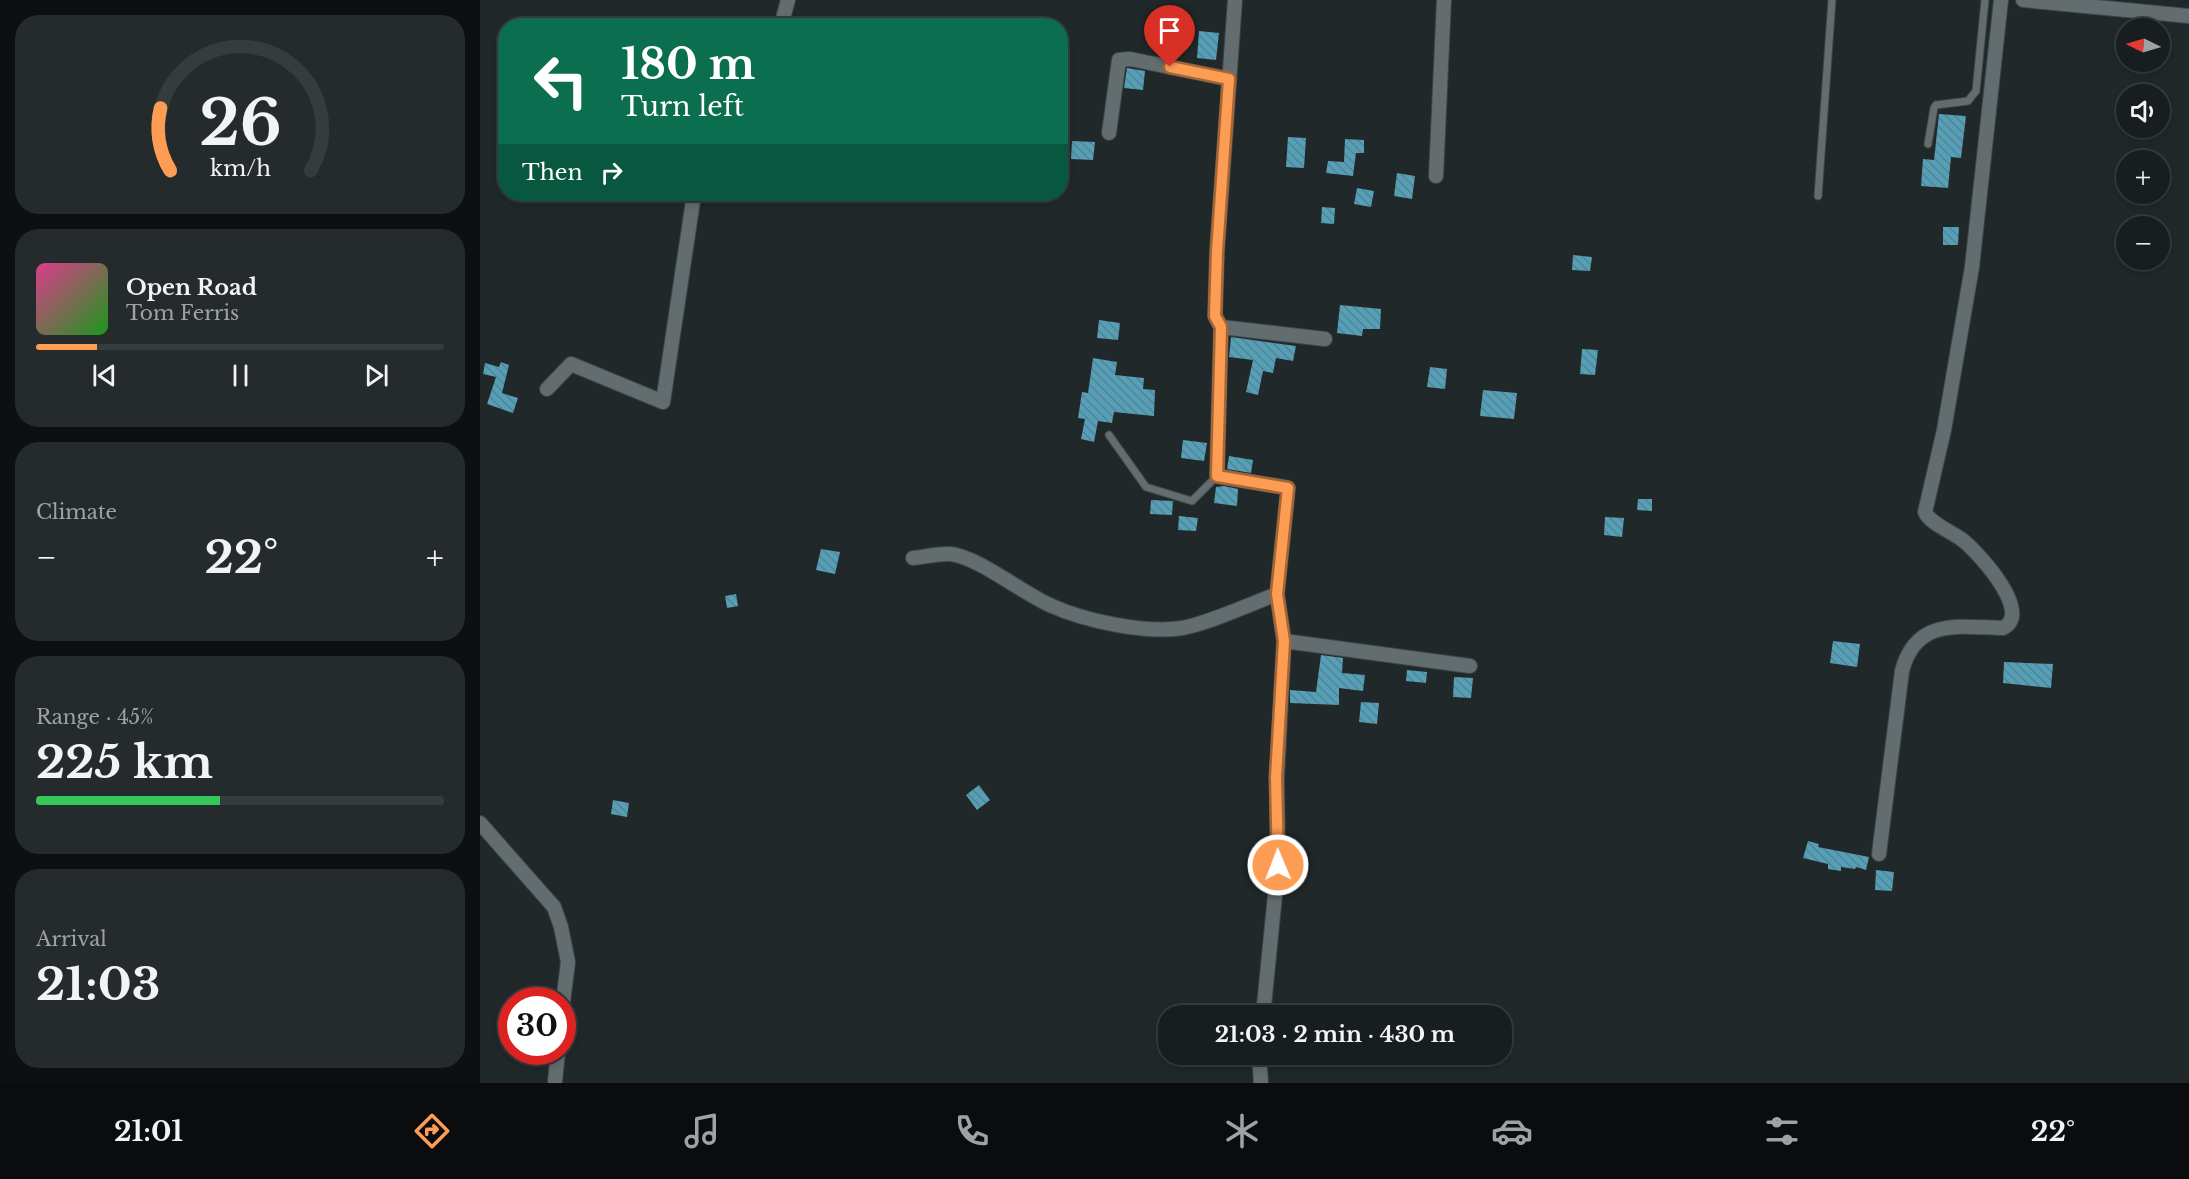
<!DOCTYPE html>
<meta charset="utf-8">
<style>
:root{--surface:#181e20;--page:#252b2d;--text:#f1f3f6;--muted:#9fa2a5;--line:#363c3e;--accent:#fc9d53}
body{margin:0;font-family:"Libre Baskerville",serif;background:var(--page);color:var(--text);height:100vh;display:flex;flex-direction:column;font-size:22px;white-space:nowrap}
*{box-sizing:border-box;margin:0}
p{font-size:20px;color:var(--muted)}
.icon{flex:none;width:33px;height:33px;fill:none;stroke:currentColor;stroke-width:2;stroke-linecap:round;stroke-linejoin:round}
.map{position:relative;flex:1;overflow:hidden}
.side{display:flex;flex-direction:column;gap:15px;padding:15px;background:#0d1012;width:480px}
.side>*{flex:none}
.hud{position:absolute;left:18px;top:18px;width:570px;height:183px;border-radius:24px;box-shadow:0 3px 9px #0003,0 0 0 2px var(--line);background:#0b6e4f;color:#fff;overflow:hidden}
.needle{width:39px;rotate:275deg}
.fabs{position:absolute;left:1636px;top:18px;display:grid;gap:12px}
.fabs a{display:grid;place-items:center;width:54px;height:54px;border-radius:50%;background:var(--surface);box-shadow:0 3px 9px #0003,0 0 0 2px var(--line);font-size:30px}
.speed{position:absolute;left:18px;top:987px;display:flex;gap:12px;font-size:30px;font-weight:700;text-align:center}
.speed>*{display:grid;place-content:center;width:78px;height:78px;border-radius:50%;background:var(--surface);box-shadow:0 3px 9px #0003,0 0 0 2px var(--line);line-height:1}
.speed .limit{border:9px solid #d22;background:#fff;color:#111}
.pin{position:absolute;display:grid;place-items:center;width:51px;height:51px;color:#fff;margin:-62px -26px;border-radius:50% 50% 50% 0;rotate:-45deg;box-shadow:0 0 6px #0007}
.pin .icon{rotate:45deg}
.me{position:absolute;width:66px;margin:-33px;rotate:359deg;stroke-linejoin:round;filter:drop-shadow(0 0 4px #0008)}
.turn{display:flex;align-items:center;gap:21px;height:126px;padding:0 24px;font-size:27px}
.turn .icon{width:78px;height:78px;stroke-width:2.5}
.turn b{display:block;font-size:42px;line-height:51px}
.then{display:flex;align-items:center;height:57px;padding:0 24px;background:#0003;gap:12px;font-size:22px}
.big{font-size:45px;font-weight:700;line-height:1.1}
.side .card{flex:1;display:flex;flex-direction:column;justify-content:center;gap:9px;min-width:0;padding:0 21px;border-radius:24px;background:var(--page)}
.side .dial{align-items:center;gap:0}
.dial svg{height:156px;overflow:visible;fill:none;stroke:var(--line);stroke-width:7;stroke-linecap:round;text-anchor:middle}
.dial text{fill:var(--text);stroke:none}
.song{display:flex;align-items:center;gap:18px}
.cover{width:72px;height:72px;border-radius:9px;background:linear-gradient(135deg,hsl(330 70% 55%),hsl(120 70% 35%))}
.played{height:6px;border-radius:3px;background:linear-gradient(90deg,var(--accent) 15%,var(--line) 15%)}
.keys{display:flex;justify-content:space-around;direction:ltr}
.heat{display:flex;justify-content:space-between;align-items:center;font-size:33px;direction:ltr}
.charge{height:9px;border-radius:4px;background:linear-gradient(90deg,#34c759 45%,var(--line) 0)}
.trip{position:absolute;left:678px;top:1005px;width:354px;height:60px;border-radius:24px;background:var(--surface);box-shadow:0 3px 9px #0003,0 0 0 2px var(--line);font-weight:700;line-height:60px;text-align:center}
.menu{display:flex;height:96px;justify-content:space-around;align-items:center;background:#0a0c0d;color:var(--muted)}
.menu .icon{width:42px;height:42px}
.menu .active{color:var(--accent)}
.menu b{font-size:27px;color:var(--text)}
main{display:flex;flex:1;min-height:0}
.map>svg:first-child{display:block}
.building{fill:url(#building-back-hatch)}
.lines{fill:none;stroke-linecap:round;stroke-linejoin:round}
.service-casing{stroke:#3e4648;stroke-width:9}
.minor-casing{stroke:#3e4648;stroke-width:16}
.service{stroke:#636c6f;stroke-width:7}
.minor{stroke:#636c6f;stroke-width:14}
.route-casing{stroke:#a46636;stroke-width:15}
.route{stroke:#fc9d53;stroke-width:10}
</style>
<main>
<section class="side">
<div class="card dial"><svg viewBox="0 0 100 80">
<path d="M14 69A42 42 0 1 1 86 69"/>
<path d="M14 69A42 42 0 0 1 9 37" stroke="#fc9d53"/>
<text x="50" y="56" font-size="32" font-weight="700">26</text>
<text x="50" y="72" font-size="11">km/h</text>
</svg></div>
<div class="card">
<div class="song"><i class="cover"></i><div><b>Open Road</b><p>Tom Ferris</p></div></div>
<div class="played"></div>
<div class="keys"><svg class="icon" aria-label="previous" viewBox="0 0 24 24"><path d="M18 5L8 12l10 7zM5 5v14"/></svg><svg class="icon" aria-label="pause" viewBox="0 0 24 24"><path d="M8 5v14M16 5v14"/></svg><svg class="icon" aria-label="next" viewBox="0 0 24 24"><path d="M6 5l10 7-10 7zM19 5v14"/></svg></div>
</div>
<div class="card"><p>Climate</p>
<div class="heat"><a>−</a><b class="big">22°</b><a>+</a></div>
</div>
<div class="card"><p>Range · 45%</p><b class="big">225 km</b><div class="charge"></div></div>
<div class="card"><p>Arrival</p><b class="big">21:03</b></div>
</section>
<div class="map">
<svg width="1709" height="1083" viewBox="0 0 1709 1083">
<defs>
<pattern id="building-back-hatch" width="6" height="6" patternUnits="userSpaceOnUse" patternTransform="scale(1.5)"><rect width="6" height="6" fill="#569fb7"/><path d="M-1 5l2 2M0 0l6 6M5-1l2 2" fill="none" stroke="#518595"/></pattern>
</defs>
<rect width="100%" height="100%" fill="#20282a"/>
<path class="building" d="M680 11 710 15 707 35 698 34 696 52 681 51 682 32 678 31Z
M719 31 739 33 736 60 717 58Z
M647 68 665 71 663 90 644 88Z
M1459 114 1486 116 1481 158 1471 157 1468 188 1441 186 1443 159 1454 160Z
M808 137 826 138 824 168 806 167Z
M865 139 884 140V153H876L873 176 846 173 848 161 864 162Z
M592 141 615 142 613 160 591 159Z
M917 173 935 176 932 199 914 196Z
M877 188 894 191 891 207 874 204Z
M842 207 855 208 854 224 841 223Z
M1463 227H1479L1478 245H1463Z
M1093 255 1112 257 1110 271 1092 270Z
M860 305 901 309 900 329H883L882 336 857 333Z
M619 320 640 323 638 340 617 338Z
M751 337 816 346 813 361 796 358 793 373 783 371 778 395 766 392 773 360 749 357Z
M1102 349 1118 350 1115 375 1100 374Z
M613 358 637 362 635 375 664 378 663 389 675 390 674 416 634 412 632 423 618 421 614 442 601 439 605 419 598 418 602 392 608 393Z
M21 362 29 365 22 393 38 398 33 413 7 404 16 377 3 374 5 363 19 367Z
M950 367 967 369 965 389 947 387Z
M1003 390 1037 393 1034 419 1000 416Z
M703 440 727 443 724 461 701 458Z
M749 456 773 460 771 473 747 469Z
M744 486 758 489 757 506 734 503 736 487Z
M1158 499H1172V511L1157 510Z
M671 500 693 501 692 515 670 514Z
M699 516 718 518 716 531 698 530Z
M1125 517 1144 518 1142 537 1124 535Z
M341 549 360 552 355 574 336 570Z
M256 594 258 606 247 608 245 596Z
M1353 641 1380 644 1377 667 1350 663Z
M841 655 863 658 862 673 885 675 883 691 859 688V705L810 703V690L836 692Z
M1524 662 1573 664 1571 688 1523 683Z
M927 670 947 672 946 683 926 681Z
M974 677 993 678 991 698 973 697Z
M881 702 899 703 897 724 879 722Z
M499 785 510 800 497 810 486 795Z
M133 800 149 803 147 817 131 814Z
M1328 841 1339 844 1338 847 1389 857 1386 870 1376 867 1375 869 1361 867V871L1348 869V864L1323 858Z
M1396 870 1414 872 1412 891 1395 890Z"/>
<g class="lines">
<g class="service-casing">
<path id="service" d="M1448 144 1454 108 1456 105 1488 101 1496 91 1505 0
M1338 196 1352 0
M629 435 666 487 712 501 737 476"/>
</g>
<g class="minor-casing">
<path id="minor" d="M755 0 737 251 735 316 741 327 737 476 808 488 797 594 804 641 797 777 798 865 783 1016
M1543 0 1709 16
M301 26 308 0
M629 133 639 60 650 59 749 79
M956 176 964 0
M741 327 845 339
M67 389 91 364 183 402 214 194
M433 558C445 557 458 553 470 554 497 556 545 595 572 606 605 621 667 634 702 628 730 623 770 604 797 594
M804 641 990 666
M0 823 74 907 81 927 88 962 82 1010
M1399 854 1422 671C1436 617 1480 627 1523 628 1553 613 1501 556 1485 542 1475 533 1450 524 1445 512L1464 430 1492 267 1521 0
M779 1054 781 1083
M75 1081 78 1052"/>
</g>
<use href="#service" class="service"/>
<use href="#minor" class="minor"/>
</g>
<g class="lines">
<g class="route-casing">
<path id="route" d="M690 67 749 79 737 251 735 316 741 327 737 476 808 488 797 594 804 641 796 777 798 865"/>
</g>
<use href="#route" class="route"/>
</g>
</svg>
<div class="fabs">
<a><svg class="needle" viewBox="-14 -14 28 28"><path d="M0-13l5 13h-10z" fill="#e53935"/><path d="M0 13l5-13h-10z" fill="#9fa2a5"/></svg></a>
<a><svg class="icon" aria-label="sound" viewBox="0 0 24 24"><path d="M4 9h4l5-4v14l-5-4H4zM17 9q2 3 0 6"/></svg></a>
<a>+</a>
<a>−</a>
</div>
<div class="speed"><div class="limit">30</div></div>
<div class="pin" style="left:690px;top:67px;background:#d93025"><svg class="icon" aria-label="arrive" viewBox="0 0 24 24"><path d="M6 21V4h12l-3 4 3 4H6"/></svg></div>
<svg class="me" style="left:798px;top:865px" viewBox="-20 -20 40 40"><circle r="17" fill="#fc9d53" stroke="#fff" stroke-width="3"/><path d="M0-11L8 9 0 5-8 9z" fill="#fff"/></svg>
<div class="trip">21:03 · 2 min · 430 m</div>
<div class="hud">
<div class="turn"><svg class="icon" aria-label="left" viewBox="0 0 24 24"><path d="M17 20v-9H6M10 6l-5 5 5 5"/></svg><div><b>180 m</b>Turn left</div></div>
<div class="then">Then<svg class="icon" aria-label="right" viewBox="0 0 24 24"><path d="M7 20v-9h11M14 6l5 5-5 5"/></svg></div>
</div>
</div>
</main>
<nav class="menu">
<b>21:01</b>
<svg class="icon active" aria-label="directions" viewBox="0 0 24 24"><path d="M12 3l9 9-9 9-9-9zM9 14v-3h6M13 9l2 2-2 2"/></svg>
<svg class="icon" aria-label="music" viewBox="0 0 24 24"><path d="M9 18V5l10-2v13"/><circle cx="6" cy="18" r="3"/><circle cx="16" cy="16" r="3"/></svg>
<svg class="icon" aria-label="phone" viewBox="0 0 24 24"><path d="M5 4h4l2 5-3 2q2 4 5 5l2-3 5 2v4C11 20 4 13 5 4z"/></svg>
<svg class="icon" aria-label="climate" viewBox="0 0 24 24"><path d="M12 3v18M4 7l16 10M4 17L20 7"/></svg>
<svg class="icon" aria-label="car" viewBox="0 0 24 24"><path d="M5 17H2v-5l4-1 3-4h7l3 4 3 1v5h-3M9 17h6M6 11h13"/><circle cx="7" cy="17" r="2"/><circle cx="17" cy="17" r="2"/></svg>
<svg class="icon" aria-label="filters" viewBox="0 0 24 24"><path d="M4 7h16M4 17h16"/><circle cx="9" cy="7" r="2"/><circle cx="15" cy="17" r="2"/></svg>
<b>22°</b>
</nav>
